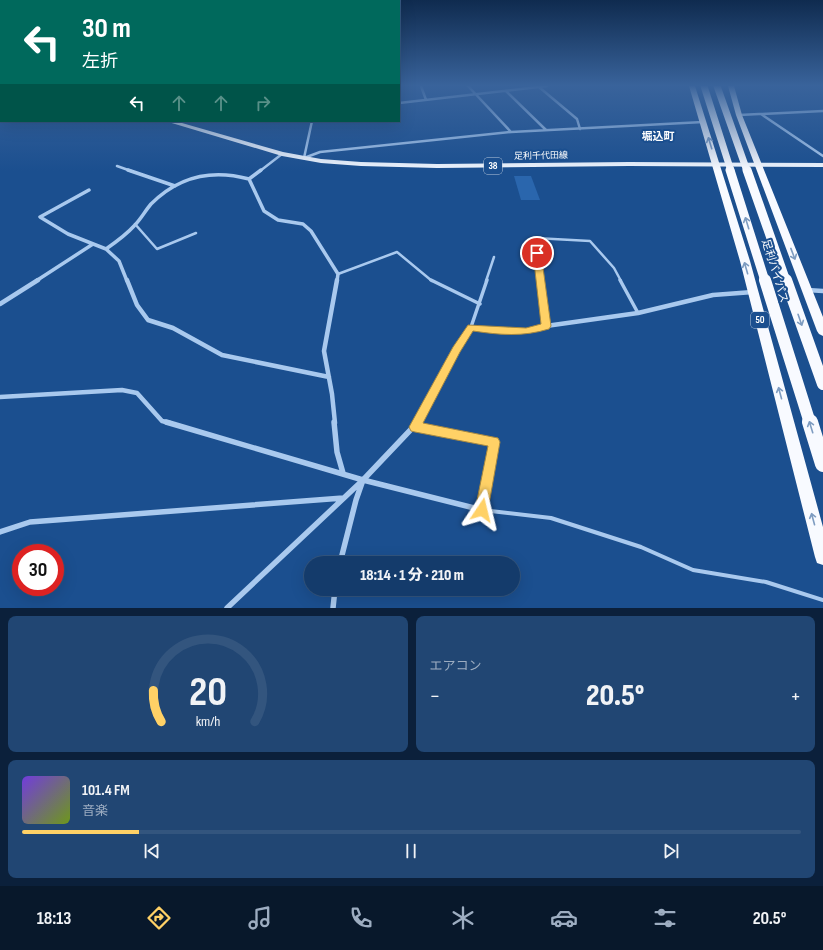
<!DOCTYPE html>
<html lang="ja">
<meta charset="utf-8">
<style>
:root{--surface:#143b6b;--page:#214673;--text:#f1f3f6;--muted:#9dadc1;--line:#33557e;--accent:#ffd166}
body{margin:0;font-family:"Sofia Sans Condensed","Noto Sans JP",sans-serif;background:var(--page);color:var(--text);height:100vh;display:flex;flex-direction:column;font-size:15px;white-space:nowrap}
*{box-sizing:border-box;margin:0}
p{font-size:13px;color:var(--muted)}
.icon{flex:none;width:22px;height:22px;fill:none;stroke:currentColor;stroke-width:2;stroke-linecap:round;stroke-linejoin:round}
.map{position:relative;height:608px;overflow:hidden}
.details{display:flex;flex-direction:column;gap:8px;padding:8px;background:#0b203b;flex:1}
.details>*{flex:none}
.banner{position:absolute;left:0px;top:0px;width:400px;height:122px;box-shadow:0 4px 16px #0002,0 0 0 1px var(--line);background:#00695c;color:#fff;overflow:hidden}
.speed{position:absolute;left:12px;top:544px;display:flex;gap:8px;font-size:20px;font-weight:700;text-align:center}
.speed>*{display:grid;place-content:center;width:52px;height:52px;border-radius:50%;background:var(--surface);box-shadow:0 4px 16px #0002,0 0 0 1px var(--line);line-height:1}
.speed .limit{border:6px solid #d22;background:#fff;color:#111}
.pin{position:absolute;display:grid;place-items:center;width:34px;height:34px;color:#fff;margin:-17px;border:2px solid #fff;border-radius:50%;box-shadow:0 1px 4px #0007}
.me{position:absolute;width:44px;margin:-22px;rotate:10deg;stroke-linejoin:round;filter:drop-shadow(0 0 3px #0008)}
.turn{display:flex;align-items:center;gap:14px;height:84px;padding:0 16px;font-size:18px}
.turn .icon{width:52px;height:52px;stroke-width:2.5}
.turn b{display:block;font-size:28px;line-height:34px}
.lanes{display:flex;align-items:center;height:38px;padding:0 16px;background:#0003;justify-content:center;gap:20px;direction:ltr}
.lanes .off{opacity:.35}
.big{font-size:30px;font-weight:800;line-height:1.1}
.details .card{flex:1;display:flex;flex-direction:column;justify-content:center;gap:6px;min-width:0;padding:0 14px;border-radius:8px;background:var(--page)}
.details .dial{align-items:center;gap:0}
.dial svg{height:104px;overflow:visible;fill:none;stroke:var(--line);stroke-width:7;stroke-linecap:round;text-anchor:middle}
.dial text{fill:var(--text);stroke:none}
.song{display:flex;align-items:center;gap:12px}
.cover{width:48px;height:48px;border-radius:6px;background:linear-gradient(135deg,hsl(260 70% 55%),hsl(80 70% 35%))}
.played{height:4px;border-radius:2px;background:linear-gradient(90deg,var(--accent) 15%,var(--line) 15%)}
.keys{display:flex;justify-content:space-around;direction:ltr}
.heat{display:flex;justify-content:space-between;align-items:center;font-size:22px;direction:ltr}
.details .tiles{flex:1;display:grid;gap:8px;grid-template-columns:1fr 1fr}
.card:last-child{grid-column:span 2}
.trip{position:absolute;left:304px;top:556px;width:216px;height:40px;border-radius:20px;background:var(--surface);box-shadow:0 4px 16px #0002,0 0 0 1px var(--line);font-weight:800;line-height:40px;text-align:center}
.tab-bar{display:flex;height:64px;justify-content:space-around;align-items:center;background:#08182b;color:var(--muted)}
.tab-bar .icon{width:28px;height:28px}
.tab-bar .on{color:var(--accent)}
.tab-bar b{font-size:18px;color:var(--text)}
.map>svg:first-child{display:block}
.building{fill:#2a66ad}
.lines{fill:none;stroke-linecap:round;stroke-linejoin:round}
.service-far2{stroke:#a9c9ee;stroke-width:2.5}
.service-far1{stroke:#a9c9ee;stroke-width:3.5}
.service{stroke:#a9c9ee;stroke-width:4}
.minor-far3{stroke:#a9c9ee;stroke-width:2.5}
.minor-far2{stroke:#a9c9ee;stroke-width:3.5}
.minor-far1{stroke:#a9c9ee;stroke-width:4.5}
.minor{stroke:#a9c9ee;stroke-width:5.5}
.primary{fill:#f0f6ff;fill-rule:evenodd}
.trunk{fill:#f8faff;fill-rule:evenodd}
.trunk-bridge-far3{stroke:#f8faff;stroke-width:7}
.trunk-bridge-far2{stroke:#f8faff;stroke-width:9}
.trunk-bridge-far1{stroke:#f8faff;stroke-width:12}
.trunk-bridge{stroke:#f8faff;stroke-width:16}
.oneway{stroke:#7e9cc1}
.route{fill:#ffd166;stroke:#a68842}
.labels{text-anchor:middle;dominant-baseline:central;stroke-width:4;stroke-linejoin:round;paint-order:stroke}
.far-street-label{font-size:9px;fill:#fff;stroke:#1b4f8f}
.shield{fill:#1b4f8f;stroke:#bbcadd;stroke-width:1}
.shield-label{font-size:10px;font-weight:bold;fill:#fff}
.far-quarter-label{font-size:11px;font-weight:bold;fill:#fff;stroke:#1b4f8f}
.street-label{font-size:11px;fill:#fff;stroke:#1b4f8f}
</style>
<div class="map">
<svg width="823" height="608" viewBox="0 0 823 608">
<rect width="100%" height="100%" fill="#1b4f8f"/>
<path class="building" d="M514 176H531L540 200H521Z"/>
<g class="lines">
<path class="service-far2" d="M135 224 157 249 196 233
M338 274 397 252 432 281
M486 281 494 257
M540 281 535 238 590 241 614 268 621 281"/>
<path class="service-far1" d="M431 280 480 304
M540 280 546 326
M620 280 638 313
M471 327 487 280"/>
<path class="service" d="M482 510 551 518 641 547 693 570 766 582 823 600"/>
<path class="minor-far3" d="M421 86 426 100
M468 86 511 132
M539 87 577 119 580 129
M506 91 546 130
M399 103 547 86
M761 114 823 156
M739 115 823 111
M312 121 304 158 320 152 511 132 703 122
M117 166 131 171
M260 171 282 154"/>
<path class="minor-far2" d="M128 170 175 186
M249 179 261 170
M89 190 40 217 68 234 106 249 119 261 127 281
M106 249C116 242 126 235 134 226 141 219 145 211 151 204 179 176 212 169 249 179L264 211 278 220 303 224 311 231 338 274 337 281
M36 281 93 244"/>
<path class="minor-far1" d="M127 280 137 305 148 320 173 328 222 355 329 377
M807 290 823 291
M0 304 38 280
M0 397 122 390 137 393 162 421 170 423
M335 423 332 394 324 351 337 280
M417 423 457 349 471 327 506 332 526 331 546 326 638 313 713 295 753 292"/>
<path class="minor" d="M166 422 363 480 356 500 340 563
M334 422 337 452 343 473
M363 480 482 510 494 442 415 427
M0 532 30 522 343 498
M227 608 363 480 418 422
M333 608 335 589"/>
<path class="primary" d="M165 121H175L283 152 321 159 361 162 437 164 629 162 823 163V167L629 166 437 168 361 166 321 163 282 156Z"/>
<path class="trunk" d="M689 86H695L750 261 823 527V565L817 563 815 557 740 261Z
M728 86H734L742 115 823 317V336L819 334 817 331 736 115Z"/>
<path class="trunk-bridge-far3" d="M704 86 731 171
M717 86 747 171"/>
<path class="trunk-bridge-far2" d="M730 170 765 281
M747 170 786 281"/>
<path class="trunk-bridge-far1" d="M765 280 810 423
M786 280 823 384"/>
<path class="trunk-bridge" d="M810 422 823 464"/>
</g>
<defs><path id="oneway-shaft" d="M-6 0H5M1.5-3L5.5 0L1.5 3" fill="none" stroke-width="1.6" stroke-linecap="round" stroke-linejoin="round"/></defs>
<g class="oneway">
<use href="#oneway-shaft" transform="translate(710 143) rotate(-107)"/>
<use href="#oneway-shaft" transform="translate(747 223) rotate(-107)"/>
<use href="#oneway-shaft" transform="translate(793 254) rotate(69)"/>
<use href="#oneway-shaft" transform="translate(746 268) rotate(-106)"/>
<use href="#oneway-shaft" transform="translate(800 320) rotate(71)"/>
<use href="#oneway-shaft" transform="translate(780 393) rotate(-105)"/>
<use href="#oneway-shaft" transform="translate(811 427) rotate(-107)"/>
<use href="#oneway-shaft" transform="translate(813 519) rotate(-105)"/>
</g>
<linearGradient id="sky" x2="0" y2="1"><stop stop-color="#0f2b4f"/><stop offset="0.5" stop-color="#39639b"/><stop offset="1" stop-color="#39639b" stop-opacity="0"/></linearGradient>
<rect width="823" height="171" fill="url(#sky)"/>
<path class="route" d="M537 250 541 253 551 326 549 329C523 337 500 335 473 331L460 352 423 423 498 438 500 442 488 510 486 514 482 516 477 514 475 510 488 446 415 432 411 431 409 427 453 347 468 325 526 328 541 324 533 253Z"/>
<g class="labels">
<g class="far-street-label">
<text transform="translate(541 156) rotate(-1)">足利千代田線</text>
</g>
<g class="shield">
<rect x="484" y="158" width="18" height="16" rx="3"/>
<rect x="751" y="312" width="18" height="16" rx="3"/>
</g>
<g class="shield-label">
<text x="493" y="166">38</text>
<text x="760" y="320">50</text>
</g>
<g class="far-quarter-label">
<text x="658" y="136">堀込町</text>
</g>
<g class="street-label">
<text transform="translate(775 271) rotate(73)">足利バイパス</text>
</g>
</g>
</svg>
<div class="speed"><div class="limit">30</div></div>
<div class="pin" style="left:537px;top:253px;background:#d93025"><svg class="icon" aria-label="arrive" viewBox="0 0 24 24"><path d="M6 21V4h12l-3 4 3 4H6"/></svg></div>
<svg class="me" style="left:482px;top:510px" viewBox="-20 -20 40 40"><path d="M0-17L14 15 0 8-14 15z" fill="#ffd166" stroke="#fff" stroke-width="4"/></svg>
<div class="trip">18:14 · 1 分 · 210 m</div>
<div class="banner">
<div class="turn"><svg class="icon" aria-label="left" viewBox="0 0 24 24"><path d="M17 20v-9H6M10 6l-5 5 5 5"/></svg><div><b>30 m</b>左折</div></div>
<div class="lanes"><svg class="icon" aria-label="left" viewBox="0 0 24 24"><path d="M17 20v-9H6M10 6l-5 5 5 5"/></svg><svg class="icon off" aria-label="ahead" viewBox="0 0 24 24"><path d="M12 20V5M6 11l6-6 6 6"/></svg><svg class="icon off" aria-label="ahead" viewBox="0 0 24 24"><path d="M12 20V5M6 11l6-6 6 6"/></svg><svg class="icon off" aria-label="right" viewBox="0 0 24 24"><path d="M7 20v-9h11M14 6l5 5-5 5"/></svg></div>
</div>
</div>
<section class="details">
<div class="tiles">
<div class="card dial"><svg viewBox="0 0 100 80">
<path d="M14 69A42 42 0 1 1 86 69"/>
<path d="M14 69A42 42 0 0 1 8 45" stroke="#ffd166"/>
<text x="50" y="56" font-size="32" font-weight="700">20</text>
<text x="50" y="72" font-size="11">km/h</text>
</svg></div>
<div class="card"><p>エアコン</p>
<div class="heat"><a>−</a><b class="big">20.5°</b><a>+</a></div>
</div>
<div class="card">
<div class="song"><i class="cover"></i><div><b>101.4 FM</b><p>音楽</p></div></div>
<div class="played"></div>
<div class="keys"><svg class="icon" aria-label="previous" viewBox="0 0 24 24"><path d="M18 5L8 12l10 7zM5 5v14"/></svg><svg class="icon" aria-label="pause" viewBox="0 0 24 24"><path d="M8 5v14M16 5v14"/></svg><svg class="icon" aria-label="next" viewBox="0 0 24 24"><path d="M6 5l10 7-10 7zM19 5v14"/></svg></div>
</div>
</div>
</section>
<nav class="tab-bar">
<b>18:13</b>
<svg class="icon on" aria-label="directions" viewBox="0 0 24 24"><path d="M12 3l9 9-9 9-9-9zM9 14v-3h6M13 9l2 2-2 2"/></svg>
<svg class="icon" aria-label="music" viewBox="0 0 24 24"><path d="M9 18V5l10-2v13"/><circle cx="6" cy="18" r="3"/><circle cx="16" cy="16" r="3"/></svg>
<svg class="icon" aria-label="phone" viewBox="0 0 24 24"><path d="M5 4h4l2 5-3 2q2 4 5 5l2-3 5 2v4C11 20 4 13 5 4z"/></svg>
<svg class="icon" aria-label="climate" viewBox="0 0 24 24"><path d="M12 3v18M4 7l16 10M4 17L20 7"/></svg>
<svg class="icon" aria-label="car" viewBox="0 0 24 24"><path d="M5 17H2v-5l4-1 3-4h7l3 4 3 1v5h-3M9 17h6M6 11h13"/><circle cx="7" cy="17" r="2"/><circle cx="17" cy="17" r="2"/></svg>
<svg class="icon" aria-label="filters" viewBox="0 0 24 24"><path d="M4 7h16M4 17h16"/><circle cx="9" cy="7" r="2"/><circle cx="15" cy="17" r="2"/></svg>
<b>20.5°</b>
</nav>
